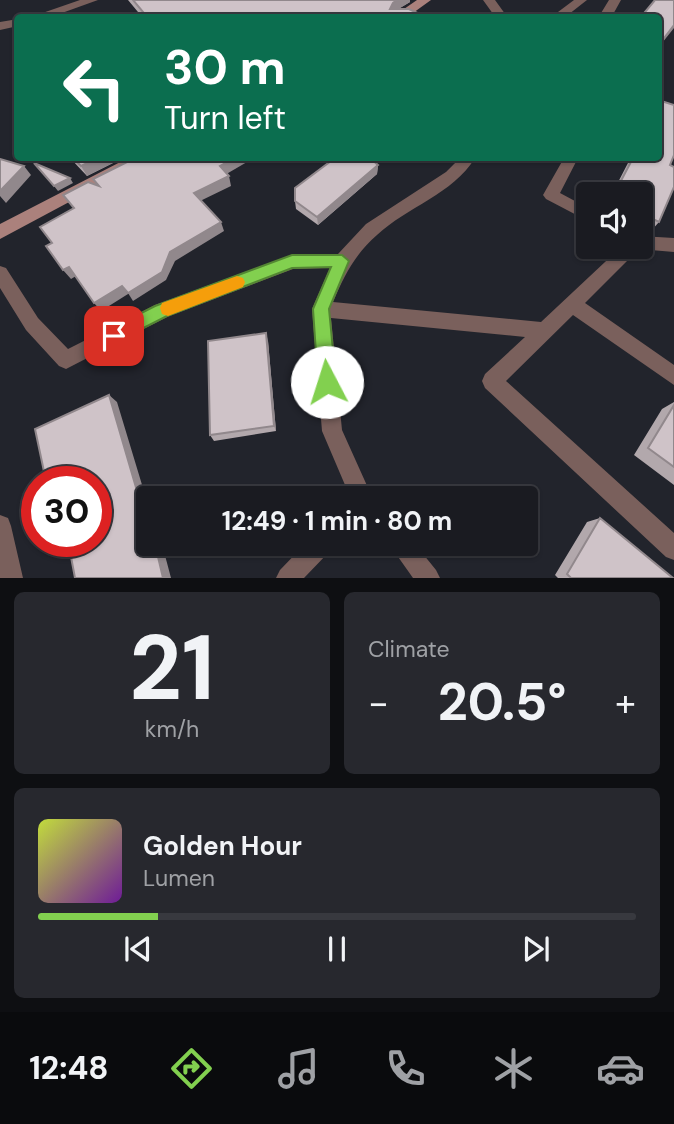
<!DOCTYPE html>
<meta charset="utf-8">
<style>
:root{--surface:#1a1b21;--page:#27282e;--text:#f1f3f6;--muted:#9fa1a5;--line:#38393f;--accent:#82d04f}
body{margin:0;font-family:"DM Sans",sans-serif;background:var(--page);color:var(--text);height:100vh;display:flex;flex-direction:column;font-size:26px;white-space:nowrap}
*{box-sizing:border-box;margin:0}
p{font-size:23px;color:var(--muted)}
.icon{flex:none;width:38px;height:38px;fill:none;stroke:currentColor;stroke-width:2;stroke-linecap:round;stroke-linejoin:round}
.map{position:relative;height:578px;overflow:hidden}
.panel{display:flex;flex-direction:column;gap:14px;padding:14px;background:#0e0f12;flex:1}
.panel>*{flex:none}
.guide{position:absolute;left:14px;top:14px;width:648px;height:147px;border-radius:7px;box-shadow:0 2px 5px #0004,0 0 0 2px var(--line);background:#0b6e4f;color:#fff;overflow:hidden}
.buttons{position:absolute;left:576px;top:182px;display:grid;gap:14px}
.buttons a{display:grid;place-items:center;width:77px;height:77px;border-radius:7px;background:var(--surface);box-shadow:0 2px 5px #0004,0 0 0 2px var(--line);font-size:35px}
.speed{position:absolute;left:21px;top:466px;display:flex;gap:14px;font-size:35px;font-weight:700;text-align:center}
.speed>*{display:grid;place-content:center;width:91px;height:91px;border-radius:50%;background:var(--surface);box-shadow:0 2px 5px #0004,0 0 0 2px var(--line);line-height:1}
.speed .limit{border:10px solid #d22;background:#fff;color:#111}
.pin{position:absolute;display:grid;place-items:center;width:60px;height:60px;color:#fff;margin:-30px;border-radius:14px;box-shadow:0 4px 10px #0006}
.me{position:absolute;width:77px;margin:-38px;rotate:355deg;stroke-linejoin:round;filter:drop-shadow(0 0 5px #0008)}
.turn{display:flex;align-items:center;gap:24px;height:147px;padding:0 35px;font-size:32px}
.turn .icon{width:91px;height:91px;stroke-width:2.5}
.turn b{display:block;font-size:49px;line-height:60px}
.big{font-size:52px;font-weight:700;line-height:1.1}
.panel .card{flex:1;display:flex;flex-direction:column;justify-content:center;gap:10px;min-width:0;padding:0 24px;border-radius:10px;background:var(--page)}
.panel .dial{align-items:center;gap:0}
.dial b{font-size:91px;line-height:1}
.song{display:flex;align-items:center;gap:21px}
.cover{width:84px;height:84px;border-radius:10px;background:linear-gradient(135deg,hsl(70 70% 55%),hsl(280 70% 35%))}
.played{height:7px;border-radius:4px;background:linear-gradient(90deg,var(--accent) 20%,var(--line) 20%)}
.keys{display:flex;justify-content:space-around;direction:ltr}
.heat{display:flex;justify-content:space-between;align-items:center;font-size:38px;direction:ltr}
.panel .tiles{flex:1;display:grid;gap:14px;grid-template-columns:1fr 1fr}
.card:last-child{grid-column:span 2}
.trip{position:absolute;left:136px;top:486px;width:402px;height:70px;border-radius:7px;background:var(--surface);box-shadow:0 2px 5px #0004,0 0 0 2px var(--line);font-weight:700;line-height:70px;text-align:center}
.tab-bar{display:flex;height:112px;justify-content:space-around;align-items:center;background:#0a0b0d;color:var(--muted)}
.tab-bar .icon{width:49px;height:49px}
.tab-bar .current{color:var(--accent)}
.tab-bar b{font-size:32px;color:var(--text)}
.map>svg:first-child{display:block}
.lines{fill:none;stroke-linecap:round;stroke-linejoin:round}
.street{fill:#7a605c;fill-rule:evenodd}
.secondary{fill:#ab817c;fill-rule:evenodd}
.wall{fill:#b2a8ac}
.shaded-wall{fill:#91888c}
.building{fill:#cfc3c8;stroke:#91888c;stroke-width:2}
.route{fill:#82d04f;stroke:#548733;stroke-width:2}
.slow{fill:#f59e0b}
</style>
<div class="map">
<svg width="674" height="578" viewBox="0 0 674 578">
<rect width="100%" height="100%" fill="#22242c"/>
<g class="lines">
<path class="street" d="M80 0H98L48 18H28Z
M483 0H495L508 18H496Z
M574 0H587L564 18H550Z
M609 0H621L611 18H598Z
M18 19V26L0 30V22Z
M460 158H475C453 194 407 207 377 235 355 254 344 276 333 302L541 322 621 247H640V236L674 238V252L639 249 585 303 674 365V385L573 315 506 381 674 533V560L666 557 485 388 482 381 485 374 525 337 331 318 342 430 373 499H351L322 431 312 309 330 268 293 269 167 317 66 369 59 366 26 330 0 288V266L6 268 38 318 68 349 155 305 286 257 338 254 366 224 446 172Z
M564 158H578L560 193 588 208V221L546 199 543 195Z
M0 515 8 518 11 526 23 578H0Z
M305 544H332L329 552 304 578H276L280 570Z
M389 544H415L436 570 440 578H413Z"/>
<path class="secondary" d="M417 0H431L406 18H391Z
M128 158H146L144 162 0 239V224Z"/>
</g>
<path class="wall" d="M128 0H410V2L398 9 428 18H143Z
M70 158H123L87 176Z
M621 158H658L670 165 659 222 651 231 643 228 640 231V194H612L629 161Z
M378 165 377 174 318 225 296 209 295 201Z
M268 341 276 431 214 441 210 435Z
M674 402V485L634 455 662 409Z
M600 518 673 578H558L555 575 587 522Z"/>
<path class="shaded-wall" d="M397 0H410V2L392 13 390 9 393 3Z
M674 25V28L658 48V46Z
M98 158H123L87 176 81 166Z
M235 158H247V162L223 176 220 166Z
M378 165 377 174 318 225 317 217Z
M24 166 31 175 6 203 0 196V191Z
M229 176 231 186 198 202 194 193Z
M70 178 73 183 58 191 54 186Z
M221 222 224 231 175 261 166 280 133 301 128 293 170 252Z
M69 267 76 276 71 279 63 270Z
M122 286 128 294 101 311 94 303Z
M266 333 268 341 276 431 274 426Z
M109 395 117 402 149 508V532Z
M155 544H162L171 578H163Z"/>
<path class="building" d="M133 0H397L393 3 390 9H409L428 18H148Z
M655 0H674V25L658 46V18H640Z
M658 100 674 105V155L670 165 674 167V187L659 222 651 218 649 221 640 217V194H614L633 158H658Z
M73 158H98L81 166Z
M135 158H235L220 166 229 176 194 193 221 222 170 252 162 272 128 293 122 286 94 303 69 267 63 270 46 246 52 243 40 227 74 208 63 195 88 182 99 186 93 179Z
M335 158H370L378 165 317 217 295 201V188Z
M0 159 24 166 0 191Z
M34 163 70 178 54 186Z
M266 333 274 426 210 435 208 341Z
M109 395 149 532V544H155L163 578H75L68 541H96V481H46L35 429Z
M674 405V467L648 448Z
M600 518 673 578H571L567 574Z"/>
<path class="route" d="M292 255H342L349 261 329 309 336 382 334 388 327 391 321 388 318 382 313 309 331 267 292 268 167 316 114 343 108 341 105 336 108 330 155 306Z"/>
<path class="slow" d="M237 276 243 278 245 282 243 287 168 316 162 314 160 308 162 303Z"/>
</svg>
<div class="buttons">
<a><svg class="icon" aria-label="sound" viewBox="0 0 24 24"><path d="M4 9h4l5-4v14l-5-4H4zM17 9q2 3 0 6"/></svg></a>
</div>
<div class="speed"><div class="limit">30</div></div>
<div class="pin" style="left:114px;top:336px;background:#d93025"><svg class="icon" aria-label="arrive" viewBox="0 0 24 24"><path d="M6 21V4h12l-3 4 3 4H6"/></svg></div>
<svg class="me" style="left:327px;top:382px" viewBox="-20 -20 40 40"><circle r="19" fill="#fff"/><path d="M0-13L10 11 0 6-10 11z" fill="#82d04f"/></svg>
<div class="trip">12:49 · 1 min · 80 m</div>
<div class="guide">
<div class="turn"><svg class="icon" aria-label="left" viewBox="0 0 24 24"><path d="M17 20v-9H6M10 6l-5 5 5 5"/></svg><div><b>30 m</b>Turn left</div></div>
</div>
</div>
<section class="panel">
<div class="tiles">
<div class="card dial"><b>21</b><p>km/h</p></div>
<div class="card"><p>Climate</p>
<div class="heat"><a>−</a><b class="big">20.5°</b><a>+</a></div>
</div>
<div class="card">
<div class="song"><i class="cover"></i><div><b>Golden Hour</b><p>Lumen</p></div></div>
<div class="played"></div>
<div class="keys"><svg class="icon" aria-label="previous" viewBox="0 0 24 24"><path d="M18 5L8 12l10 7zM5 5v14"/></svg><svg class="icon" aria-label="pause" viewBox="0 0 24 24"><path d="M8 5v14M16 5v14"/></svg><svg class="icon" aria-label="next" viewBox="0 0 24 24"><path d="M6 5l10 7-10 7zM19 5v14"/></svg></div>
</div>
</div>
</section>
<nav class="tab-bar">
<b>12:48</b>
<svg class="icon current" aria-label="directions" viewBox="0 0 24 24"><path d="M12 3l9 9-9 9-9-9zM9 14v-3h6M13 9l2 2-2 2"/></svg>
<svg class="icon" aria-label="music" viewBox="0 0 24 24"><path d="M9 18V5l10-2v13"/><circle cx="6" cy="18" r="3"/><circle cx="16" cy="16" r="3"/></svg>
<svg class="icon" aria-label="phone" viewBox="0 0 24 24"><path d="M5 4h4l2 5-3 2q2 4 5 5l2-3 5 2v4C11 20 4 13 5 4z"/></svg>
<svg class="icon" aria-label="climate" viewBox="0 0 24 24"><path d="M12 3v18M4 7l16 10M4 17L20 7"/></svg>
<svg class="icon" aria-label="car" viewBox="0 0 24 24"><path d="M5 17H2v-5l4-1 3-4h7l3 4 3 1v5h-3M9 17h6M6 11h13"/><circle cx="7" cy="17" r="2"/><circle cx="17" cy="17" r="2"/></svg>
</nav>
